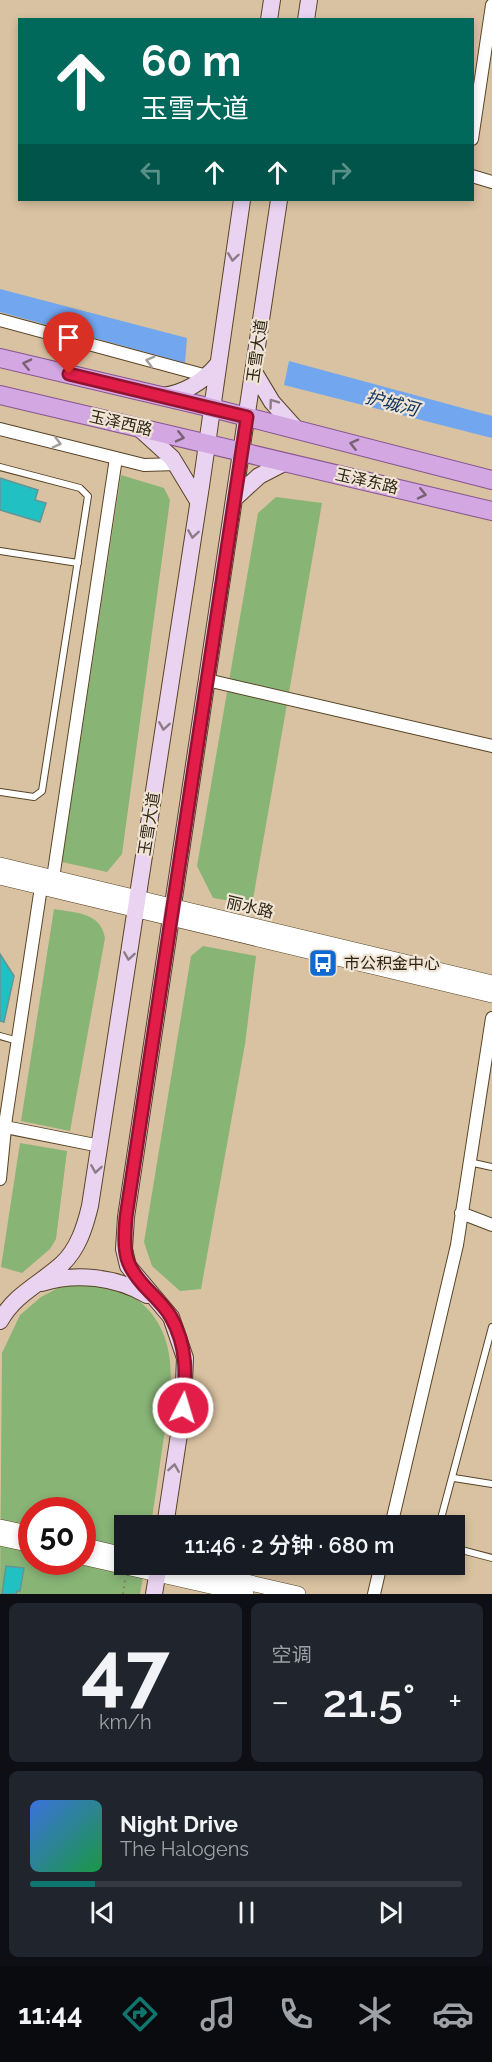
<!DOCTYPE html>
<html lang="zh">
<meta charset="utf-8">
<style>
:root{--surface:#171b24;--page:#20242c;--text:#f1f3f6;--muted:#9ea1a6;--line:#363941;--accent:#0f766e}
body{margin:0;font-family:Raleway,"Noto Sans SC",sans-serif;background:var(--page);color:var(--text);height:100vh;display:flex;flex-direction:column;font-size:22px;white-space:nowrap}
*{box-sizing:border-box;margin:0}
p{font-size:20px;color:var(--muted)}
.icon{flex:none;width:33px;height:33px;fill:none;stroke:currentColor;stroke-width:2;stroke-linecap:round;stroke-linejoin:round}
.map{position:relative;height:1594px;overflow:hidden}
.side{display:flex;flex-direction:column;gap:9px;padding:9px;background:#0d0f14;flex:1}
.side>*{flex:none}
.banner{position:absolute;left:18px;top:18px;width:456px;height:183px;border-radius:0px;box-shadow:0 3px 9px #0003;background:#00695c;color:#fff;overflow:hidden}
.speed{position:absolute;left:18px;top:1497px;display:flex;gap:12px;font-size:30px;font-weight:700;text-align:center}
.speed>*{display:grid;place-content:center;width:78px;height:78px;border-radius:50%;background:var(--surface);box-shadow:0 3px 9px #0003;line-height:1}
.speed .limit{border:9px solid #d22;background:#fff;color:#111}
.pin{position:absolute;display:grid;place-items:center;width:51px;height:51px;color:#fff;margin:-62px -26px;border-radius:50% 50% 50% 0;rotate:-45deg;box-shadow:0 0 6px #0007}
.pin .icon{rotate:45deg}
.me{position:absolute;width:66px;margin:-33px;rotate:5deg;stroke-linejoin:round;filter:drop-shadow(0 0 4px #0008)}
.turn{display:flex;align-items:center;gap:21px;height:126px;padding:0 24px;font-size:27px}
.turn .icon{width:78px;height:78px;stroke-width:2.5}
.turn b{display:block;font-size:42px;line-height:51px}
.lanes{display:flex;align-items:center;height:57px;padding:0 24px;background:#0003;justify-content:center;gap:30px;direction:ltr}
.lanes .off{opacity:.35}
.big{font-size:45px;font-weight:600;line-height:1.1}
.side .widget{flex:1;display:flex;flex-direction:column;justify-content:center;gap:9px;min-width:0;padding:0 21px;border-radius:9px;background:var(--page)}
.side .dial{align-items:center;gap:0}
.dial b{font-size:78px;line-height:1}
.song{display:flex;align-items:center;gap:18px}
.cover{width:72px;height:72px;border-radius:9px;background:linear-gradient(135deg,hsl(220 70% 55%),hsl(140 70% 35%))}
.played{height:6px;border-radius:3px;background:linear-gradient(90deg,var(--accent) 15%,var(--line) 15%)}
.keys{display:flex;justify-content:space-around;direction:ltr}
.heat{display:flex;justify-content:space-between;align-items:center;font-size:33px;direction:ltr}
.side .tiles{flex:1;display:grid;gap:9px;grid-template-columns:1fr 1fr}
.widget:last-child{grid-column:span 2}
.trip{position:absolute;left:114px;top:1515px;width:351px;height:60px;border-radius:0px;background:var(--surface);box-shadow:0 3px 9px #0003;font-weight:600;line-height:60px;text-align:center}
.menu{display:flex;height:96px;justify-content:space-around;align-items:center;background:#090b0e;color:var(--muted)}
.menu .icon{width:42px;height:42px}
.menu .selected{color:var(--accent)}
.menu b{font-size:27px;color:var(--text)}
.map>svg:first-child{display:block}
.green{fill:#88b476;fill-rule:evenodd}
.water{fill:#72a6ef}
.building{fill:#20c0c3;stroke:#659495;stroke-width:1.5}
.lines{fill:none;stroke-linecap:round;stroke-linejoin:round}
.service-casing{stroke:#584427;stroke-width:8}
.minor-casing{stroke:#584427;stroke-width:14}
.tertiary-casing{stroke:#584427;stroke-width:16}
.secondary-casing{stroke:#584427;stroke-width:18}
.primary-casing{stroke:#87548f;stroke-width:20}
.path{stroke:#85755d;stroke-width:2;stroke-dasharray:1.5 4.5;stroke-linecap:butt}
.service{stroke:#fff;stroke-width:6}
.minor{stroke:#fff;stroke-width:12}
.tertiary{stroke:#fff;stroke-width:15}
.secondary{stroke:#e9d3f1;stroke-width:16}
.primary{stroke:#d3a7e2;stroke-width:18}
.oneway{stroke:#8c7c85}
.oneway2{stroke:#a19d98}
.oneway3{stroke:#796073}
.route-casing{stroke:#92132f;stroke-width:15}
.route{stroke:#e11d48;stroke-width:10}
.labels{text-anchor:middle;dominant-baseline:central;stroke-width:4.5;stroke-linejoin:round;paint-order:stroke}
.street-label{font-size:16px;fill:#2f2619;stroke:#f0e5d4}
.poi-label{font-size:16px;fill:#2f2619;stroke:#f0e5d4;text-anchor:start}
.water-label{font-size:18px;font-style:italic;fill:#0f325f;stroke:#f0e5d4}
</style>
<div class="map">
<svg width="492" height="1594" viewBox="0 0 492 1594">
<rect width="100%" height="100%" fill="#d9c2a1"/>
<path class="green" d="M121 475 164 488 170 500 122 854 107 872 62 862Z
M276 497 322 503 252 905 213 898 197 866 258 513Z
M54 909C75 913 101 912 105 938L70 1131 21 1121Z
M203 946 256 956 245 1044 201 1289 180 1291 152 1266 144 1242 191 956Z
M20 1143 67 1151 56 1239 50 1249 22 1273 1 1267Z
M97 1283C111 1288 127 1292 139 1301 183 1337 171 1395 163 1443 159 1471 155 1498 151 1525L124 1526V1564L145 1565 140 1594H0L2 1353 20 1315 41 1297 62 1286ZM32 1510H82V1562H32Z"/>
<path class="water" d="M0 289 187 338 185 363 0 312Z
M289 361 492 416V438L284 385Z"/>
<path class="building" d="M0 478 38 490 35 500 46 503 40 522 0 510Z
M0 954 14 976 4 1022 0 1021Z
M6 1566 24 1568 20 1591H17L16 1594H2Z"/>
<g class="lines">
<g class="service-casing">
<path id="service" d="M0 467 80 488 88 496 42 791 34 797 0 792
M0 551 78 563
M0 1036 18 1041
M469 1162 492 1167
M454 1478 492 1484
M439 1526 492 1327
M454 1548 492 1558"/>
</g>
<g class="minor-casing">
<path id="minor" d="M472 139 492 5
M472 176 492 182
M0 320 207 376
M0 429 144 465 177 464
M207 680 492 746
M53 878 116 458
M0 1126 100 1146
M0 1179 6 1118 41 887
M461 1213 492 1225
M391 1526 457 1245 492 1018
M374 1594 381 1564"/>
</g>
<g class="tertiary-casing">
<path id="tertiary" d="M0 865 492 983
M0 877 492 995
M0 1527 32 1534
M0 1538 32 1545
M82 1545 124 1555
M82 1557 246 1594
M168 1564 298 1594"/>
</g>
<g class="secondary-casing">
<path id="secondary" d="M269 20 272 0
M306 20 309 0
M254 372 272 402 297 430
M162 396C186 393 203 382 218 364
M138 427 172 458 198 501
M235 498 259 476 286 462
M42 1283C76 1272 116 1277 147 1295
M0 1321C15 1294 40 1284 62 1264 78 1249 85 1227 90 1206L201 486 242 200
M165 1526 183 1408 185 1358 171 1317 128 1266 124 1249 126 1217 279 200
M154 1594 159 1564"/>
</g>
<g class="primary-casing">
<path id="primary" d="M0 358 212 408 492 480
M0 395 492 511"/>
</g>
<path class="path" d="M123 1594 125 1579"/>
<use href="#service" class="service"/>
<use href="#minor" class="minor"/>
<use href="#tertiary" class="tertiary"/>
<use href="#secondary" class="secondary"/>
<use href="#primary" class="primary"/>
</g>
<defs><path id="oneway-chevron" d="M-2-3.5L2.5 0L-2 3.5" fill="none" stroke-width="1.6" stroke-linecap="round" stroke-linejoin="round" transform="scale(1.5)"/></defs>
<g class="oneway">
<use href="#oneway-chevron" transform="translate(233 257) rotate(98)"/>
<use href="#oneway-chevron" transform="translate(273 403) rotate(-126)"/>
<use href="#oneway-chevron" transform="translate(193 534) rotate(99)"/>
<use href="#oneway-chevron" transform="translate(164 726) rotate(99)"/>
<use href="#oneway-chevron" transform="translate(129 956) rotate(99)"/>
<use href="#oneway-chevron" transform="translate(96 1169) rotate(99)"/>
<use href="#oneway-chevron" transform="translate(174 1468) rotate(-81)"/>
</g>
<g class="oneway2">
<use href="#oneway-chevron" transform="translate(150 361) rotate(-165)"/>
<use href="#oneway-chevron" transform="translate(57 443) rotate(14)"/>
</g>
<g class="oneway3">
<use href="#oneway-chevron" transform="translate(27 364) rotate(-167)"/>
<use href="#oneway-chevron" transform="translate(180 437) rotate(13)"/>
<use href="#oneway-chevron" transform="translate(354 444) rotate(-166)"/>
<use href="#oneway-chevron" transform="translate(422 494) rotate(13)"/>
</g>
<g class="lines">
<g class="route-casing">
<path id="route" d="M69 374 247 417 126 1217C123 1254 124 1266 150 1292 158 1300 166 1308 171 1317 188 1347 186 1376 183 1408"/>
</g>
<use href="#route" class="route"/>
</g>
<defs>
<g id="bus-square" transform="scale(1.5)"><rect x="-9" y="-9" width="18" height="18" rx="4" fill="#0f69d2" stroke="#f0e5d4"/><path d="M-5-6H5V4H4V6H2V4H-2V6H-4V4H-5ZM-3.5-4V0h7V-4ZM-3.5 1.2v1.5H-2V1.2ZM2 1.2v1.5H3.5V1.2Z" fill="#fff"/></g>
</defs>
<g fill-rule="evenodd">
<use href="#bus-square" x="323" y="963"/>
</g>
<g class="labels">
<g class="street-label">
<text transform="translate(257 351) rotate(-82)">玉雪大道</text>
<text transform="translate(121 423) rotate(13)">玉泽西路</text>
<text transform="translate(367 481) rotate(13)">玉泽东路</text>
<text transform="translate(149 824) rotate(-81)">玉雪大道</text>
<text transform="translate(250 907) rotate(13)">丽水路</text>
</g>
<g class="poi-label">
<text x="344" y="963">市公积金中心</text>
</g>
<g class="water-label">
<text transform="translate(392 403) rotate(15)">护城河</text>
</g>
</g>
</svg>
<div class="speed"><div class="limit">50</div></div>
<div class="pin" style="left:69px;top:374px;background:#d93025"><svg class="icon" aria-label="arrive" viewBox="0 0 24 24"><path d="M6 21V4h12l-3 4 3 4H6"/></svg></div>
<svg class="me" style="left:183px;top:1408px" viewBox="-20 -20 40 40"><circle r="17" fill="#e11d48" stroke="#fff" stroke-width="3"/><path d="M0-11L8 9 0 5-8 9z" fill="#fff"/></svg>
<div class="trip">11:46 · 2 分钟 · 680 m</div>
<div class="banner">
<div class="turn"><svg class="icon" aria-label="ahead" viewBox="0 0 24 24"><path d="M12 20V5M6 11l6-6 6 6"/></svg><div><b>60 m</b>玉雪大道</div></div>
<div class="lanes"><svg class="icon off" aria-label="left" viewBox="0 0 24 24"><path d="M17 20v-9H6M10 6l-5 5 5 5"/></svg><svg class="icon" aria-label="ahead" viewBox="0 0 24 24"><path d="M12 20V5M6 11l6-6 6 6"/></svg><svg class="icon" aria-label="ahead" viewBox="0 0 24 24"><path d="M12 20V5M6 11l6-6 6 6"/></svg><svg class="icon off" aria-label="right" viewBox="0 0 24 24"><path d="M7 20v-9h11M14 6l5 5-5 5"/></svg></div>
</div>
</div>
<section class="side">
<div class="tiles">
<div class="widget dial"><b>47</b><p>km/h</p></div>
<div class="widget"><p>空调</p>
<div class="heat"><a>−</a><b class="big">21.5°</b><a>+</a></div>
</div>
<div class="widget">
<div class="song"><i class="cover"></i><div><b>Night Drive</b><p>The Halogens</p></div></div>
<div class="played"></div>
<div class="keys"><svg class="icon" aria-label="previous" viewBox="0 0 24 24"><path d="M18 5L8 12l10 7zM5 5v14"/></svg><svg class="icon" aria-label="pause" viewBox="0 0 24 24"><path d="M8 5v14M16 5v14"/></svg><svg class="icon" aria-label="next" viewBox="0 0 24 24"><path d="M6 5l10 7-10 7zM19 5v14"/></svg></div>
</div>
</div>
</section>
<nav class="menu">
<b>11:44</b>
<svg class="icon selected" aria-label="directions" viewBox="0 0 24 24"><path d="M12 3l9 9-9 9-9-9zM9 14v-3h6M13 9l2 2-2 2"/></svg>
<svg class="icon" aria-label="music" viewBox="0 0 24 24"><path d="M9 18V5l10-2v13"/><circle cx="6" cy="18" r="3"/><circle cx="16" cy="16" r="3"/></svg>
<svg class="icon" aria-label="phone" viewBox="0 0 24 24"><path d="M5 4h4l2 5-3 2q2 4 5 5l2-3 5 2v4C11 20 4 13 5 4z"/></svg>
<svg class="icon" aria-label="climate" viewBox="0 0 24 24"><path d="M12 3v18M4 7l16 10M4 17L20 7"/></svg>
<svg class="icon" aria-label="car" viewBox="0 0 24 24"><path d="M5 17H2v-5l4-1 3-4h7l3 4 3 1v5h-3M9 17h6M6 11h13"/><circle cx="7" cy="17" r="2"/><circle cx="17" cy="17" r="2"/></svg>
</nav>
